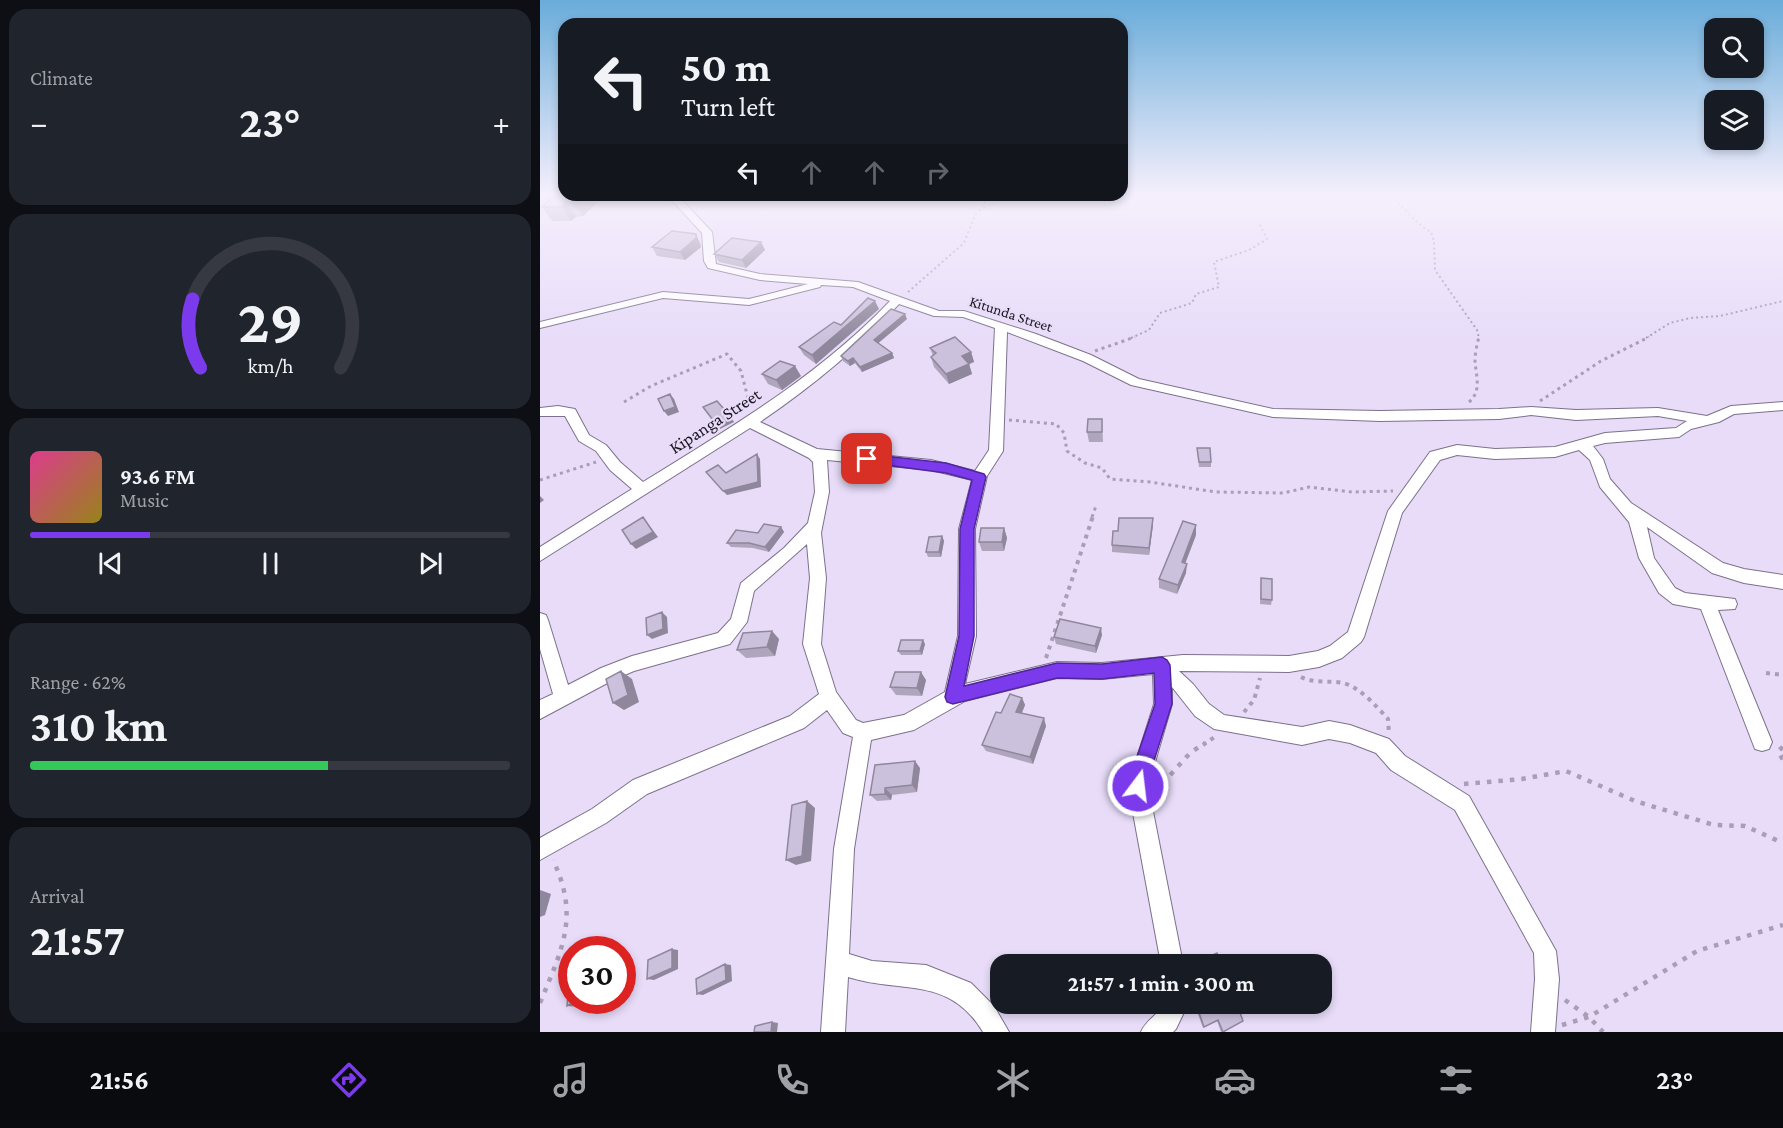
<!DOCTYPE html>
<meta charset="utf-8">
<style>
:root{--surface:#171b24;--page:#20242c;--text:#f1f3f6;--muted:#9ea1a6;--line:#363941;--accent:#7c3aed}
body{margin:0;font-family:"Crimson Pro",serif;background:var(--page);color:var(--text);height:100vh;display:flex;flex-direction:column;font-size:22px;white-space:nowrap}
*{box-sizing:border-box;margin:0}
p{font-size:20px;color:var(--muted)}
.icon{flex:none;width:33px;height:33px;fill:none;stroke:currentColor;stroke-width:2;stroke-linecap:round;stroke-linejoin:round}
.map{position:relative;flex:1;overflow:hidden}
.panel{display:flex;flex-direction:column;gap:9px;padding:9px;background:#0d0f14;width:540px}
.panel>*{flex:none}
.hud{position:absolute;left:18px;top:18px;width:570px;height:183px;border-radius:18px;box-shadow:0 3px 9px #0003;background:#171b24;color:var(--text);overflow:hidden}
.buttons{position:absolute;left:1164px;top:18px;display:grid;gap:12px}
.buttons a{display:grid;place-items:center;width:60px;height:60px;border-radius:12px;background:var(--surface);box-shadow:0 3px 9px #0003;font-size:30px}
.speed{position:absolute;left:18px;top:936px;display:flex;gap:12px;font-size:30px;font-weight:700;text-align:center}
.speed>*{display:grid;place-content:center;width:78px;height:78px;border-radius:50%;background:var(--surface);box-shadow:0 3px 9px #0003;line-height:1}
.speed .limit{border:9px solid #d22;background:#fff;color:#111}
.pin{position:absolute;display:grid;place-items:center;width:51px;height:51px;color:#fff;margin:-26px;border-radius:12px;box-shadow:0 3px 9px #0006}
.me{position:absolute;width:66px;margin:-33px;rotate:15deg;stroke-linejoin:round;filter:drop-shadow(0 0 4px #0008)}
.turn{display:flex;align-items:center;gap:21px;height:126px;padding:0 24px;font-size:27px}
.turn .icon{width:78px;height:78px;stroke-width:2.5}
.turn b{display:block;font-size:42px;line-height:51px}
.lanes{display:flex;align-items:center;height:57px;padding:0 24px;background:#0003;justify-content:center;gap:30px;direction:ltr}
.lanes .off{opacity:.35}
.big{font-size:45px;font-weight:700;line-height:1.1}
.panel .tile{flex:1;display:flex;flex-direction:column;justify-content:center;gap:9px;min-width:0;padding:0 21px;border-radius:18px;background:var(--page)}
.panel .dial{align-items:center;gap:0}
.dial svg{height:156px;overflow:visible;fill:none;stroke:var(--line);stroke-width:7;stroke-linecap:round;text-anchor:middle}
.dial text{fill:var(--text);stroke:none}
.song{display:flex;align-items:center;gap:18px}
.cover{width:72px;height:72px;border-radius:9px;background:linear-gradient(135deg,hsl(330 70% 55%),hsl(50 70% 35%))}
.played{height:6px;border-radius:3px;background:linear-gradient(90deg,var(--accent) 25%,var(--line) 25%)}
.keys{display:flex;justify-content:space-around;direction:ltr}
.heat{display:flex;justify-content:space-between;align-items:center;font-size:33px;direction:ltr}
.charge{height:9px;border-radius:4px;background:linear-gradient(90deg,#34c759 62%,var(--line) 0)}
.trip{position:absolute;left:450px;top:954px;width:342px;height:60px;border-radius:18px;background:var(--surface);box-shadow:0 3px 9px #0003;font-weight:700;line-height:60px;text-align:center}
.menu{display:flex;height:96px;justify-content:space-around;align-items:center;background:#090b0e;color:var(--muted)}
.menu .icon{width:42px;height:42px}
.menu .active{color:var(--accent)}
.menu b{font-size:27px;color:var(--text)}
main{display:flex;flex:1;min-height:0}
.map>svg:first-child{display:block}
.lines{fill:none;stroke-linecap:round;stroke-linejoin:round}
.street-casing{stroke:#7c718b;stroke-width:2}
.path-far3{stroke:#a89eb6;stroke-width:2;stroke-dasharray:2 3;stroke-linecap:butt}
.path-far2{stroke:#a89eb6;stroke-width:3;stroke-dasharray:3 4;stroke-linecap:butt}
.path-far1{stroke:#a89eb6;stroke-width:4;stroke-dasharray:4 5;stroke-linecap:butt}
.path{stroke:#a89eb6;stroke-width:4.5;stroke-dasharray:4.5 7;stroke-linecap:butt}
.street{fill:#fff;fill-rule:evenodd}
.wall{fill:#afa6be}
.shaded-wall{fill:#8f879b}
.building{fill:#ccc1dd;stroke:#8f879b;stroke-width:1.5}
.route{fill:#7c3aed;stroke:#51269a;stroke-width:1.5}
.labels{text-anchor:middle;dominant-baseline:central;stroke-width:4.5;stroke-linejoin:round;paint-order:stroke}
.far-street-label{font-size:15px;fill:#1a1620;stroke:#e8dcf9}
.street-label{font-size:18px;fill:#1a1620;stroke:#e8dcf9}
</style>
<main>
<section class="panel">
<div class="tile"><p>Climate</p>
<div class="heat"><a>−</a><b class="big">23°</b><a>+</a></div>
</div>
<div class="tile dial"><svg viewBox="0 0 100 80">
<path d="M14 69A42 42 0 1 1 86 69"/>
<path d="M14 69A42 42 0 0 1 10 34" stroke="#7c3aed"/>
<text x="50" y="56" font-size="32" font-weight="700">29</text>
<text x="50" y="72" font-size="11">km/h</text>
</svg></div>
<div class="tile">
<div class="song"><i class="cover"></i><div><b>93.6 FM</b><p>Music</p></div></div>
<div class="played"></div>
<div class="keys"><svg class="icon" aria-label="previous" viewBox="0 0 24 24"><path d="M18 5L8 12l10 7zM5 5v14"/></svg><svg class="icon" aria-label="pause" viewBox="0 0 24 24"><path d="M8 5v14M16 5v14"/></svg><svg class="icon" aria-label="next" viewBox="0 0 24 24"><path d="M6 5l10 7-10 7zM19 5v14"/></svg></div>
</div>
<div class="tile"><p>Range · 62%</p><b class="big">310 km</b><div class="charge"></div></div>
<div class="tile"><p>Arrival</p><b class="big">21:57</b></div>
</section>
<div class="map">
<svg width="1243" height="1032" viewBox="0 0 1243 1032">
<rect width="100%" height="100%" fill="#e8dcf9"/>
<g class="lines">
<g class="street-casing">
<path id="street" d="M128 196H138L172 232 176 264 220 274 318 282 399 311H424L496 334 551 355 599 379 733 409 840 411 959 409 991 407 1036 410 1118 408 1167 416 1191 406 1243 402V410L1194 414 1179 422 1151 429 1139 437 1065 443 1053 446 1063 459 1070 479 1091 503 1183 563 1204 569 1243 575V589L1204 583 1172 573 1107 527 1114 558 1135 588 1145 593 1195 599 1197 604 1195 609 1178 610 1232 742 1229 749 1222 751 1215 749 1161 609 1133 604 1119 593 1099 558 1089 522 1060 487 1050 460 1039 450 1015 457 955 459 917 455 900 460 862 513 824 637 821 642 802 658 779 667 749 672 639 671 653 684 669 704 684 715 762 727 789 721 810 725 849 739 865 756 929 796 1016 951 1019 979 1015 1032H991L995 979 994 953 915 810 851 770 836 753 810 743 789 739 762 745 674 729 655 716 632 687V704L608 786 643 964H621L588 786 614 704 613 674 562 679 517 678 425 701 374 730 331 740 314 849 309 954 332 961 386 965 431 983 454 1006 469 1032H443C409 975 361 994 308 977L305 1032H281L294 849 313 737 303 733 287 710 264 728 107 794 66 823 0 860V838L52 809 93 780 250 716 279 694 263 644 270 578 267 544 214 591 207 622 190 644 94 671 73 680 0 719V700L13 694 0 649V613L6 615 8 620 28 685 61 668 92 656 178 633 191 619 201 583 244 548 268 523 275 492 273 462 269 458 210 428 0 561V547L92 489 70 470 56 451 39 441 25 416H0V408L18 406 35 409 49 435 66 445 80 462 103 482C190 428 279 376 350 301L313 287 281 285 280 287 209 305 123 298 0 328V322L123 292 209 299 268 284 220 280 168 268 164 261 162 233ZM359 304 394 316 423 317 455 328 449 450 435 471 391 460 277 449 220 422C271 387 318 349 359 304ZM467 332 543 361 591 385 733 417 840 421 959 419 991 415 1036 420 1118 416 1147 421 1136 428 1065 433 1015 447 955 449 917 445 890 452 848 511 808 632 790 646 778 651 749 656 643 655 562 663 517 662 425 684 436 636 435 529 447 476 463 451ZM287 460 391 470 432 480 419 529 418 636 405 692 364 715 323 723 316 720 296 692 281 644 286 578 281 533 289 492Z
M624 1004H648L636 1029 633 1032H601C606 1020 618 1015 624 1004Z"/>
</g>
<path class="path-far3" d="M851 196C864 207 877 225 891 232L894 241 895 270 937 330 939 338
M444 208 469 196
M368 292 424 243 435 215 445 205 442 196
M591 338 609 330 620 313 652 303 656 294 679 287 674 262 709 250 727 239 719 223
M1106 338 1130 323 1150 318 1180 316 1243 301"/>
<path class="path-far2" d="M555 351 595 337
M1000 401 1061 361 1109 337
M84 402 111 386 187 354 201 371 210 406
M929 402C942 391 936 376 935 361 935 353 937 344 939 337
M469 420 516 424 524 433 527 451 545 463 562 468 570 479 610 482 676 492 743 493 769 487 812 492 853 491
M0 480 56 462
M552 517 556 506"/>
<path class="path-far1" d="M506 658 553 516
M1226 673 1243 675
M761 677C775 684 789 680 803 683 820 687 837 707 848 719L849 734
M704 712 714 700 720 678
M663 745 676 736"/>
<path class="path" d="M1243 747 1238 751 1243 760
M924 784 982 779 1026 771 1095 801 1174 825 1205 826 1243 843
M615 792 650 753 665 743
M1025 1000 1049 1017 1063 1032
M0 1003C22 949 40 917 13 860
M1022 1025 1049 1017 1157 951 1243 925"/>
<use href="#street" class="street"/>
</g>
<path class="wall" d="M14 196 58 201 43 216 36 217 31 221H12L2 207Z
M221 242 225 250 206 268 179 262 174 254Z
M160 243 161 247 145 260 117 256 112 247Z
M339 309 276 364 264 355 259 347 301 325Z
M367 319 338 343 352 353 354 358 322 372 315 363 310 366 303 361 301 356Z
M390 348 431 352 434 362 429 364 432 374 409 384 394 367 391 357 393 356Z
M222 374 261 376 242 390 228 384Z
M562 419 563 442H549L547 432Z
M657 448 671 462V467H659Z
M613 518V525L609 555 572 552V545L578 531Z
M241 527 244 532 229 552 213 548 191 547 187 543 218 533Z
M464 528 467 538 464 551H442L439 542Z
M656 535 645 563 646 573 637 594 619 588V579Z
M402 536 404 541 401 557H388L386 552Z
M721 578 732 600 731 605 720 604Z
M562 635 556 653 516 644 514 637Z
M239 639 235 656 206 658 197 650Z
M383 640 385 644 382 655H361L358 651Z
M386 680 382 696 356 695 350 687Z
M482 698 485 705 482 713 506 726 493 764 446 751 442 745 461 713Z
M380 768 377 792 352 795 351 800 337 801 330 795Z
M656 1004H697L683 1032H681L677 1021 663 1028 655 1006Z"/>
<path class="shaded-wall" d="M40 196H55L58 201 43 216 33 202Z
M26 202 36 217 31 221 21 207Z
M156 234 160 243 161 247 145 260 140 252Z
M221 242 225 250 206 268 202 260Z
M335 301 339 309 276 364 272 355Z
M365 314 367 319 336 345 334 340Z
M431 352 434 362 429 364 432 374 409 384 406 374 422 356Z
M352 353 354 358 322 372 320 367Z
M313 358 315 363 310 366 308 361Z
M255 366 261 376 242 390 236 380Z
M130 394 134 399 139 412 128 416 124 411Z
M191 417 194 422 180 429 176 424Z
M217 454 220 459 221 487 187 495 183 491Z
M0 496 4 500 0 503Z
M103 517 118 537 96 549 91 544Z
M613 518V525L609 555V548Z
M656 525V535L642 572V562Z
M241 527 244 532 229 552 225 547Z
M464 528 467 538 464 551 462 542Z
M402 536 404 541 401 557 399 552Z
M647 564 646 573 637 594 638 585Z
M122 612 127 617 128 633 112 639 107 635Z
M561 628 562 635 556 653 555 646Z
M232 631 239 639 235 656 227 647Z
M383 640 385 644 382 655 380 651Z
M81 671 92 679 99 702 84 710 73 703Z
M381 672 386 680 382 696 377 688Z
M482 698 485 705 479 719 476 712Z
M504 718 506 726 493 764 490 757Z
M375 761 380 768 377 792 372 785Z
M345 788 352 795 351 800 345 794Z
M267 801 275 808 271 861 256 865 246 860Z
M0 890 11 894 5 915 0 917Z
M56 946 70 949 56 950Z
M132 949 138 950V969L114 980 107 979Z
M185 964 191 965 192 981 163 995 157 994Z
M38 1000H58L43 1007 27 1006Z
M232 1022 238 1023 237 1032H231Z"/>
<path class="building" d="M14 196H40L33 202H26L21 207H2Z
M132 231 156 234V238L140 252 112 247Z
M192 238 221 242 202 260 174 254Z
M328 298 335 301 272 355 259 347 294 322 301 325Z
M351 309 365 314 334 340 352 353 320 367 313 358 308 361 301 356Z
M415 337 431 352 422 356 429 364 406 374 391 357 396 353 390 348Z
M240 361 255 366 236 380 222 374Z
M130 394 135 407 124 411 118 399Z
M177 401 191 417 176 424 163 407Z
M548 419H562V432H547Z
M657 448H670L671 462H659Z
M217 454 218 482 183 491 166 472 178 465 186 473Z
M103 517 113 532 91 544 82 530Z
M579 518H613L609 548 572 545 573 531H578Z
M643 521 656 525 642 562 647 564 638 585 619 579Z
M224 524 241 527 225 547 209 543H187L196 530 218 533Z
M441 528H464L462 542H439Z
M402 536 399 552H386L389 537Z
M721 578 732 579V600L721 599Z
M122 612 123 629 107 635 106 618Z
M520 619 561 628 555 646 514 637Z
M232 631 227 647 197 650 203 633Z
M361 640H383L380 651H358Z
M81 671 88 695 73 703 66 679Z
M355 672H381L377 688 350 687Z
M470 694 482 698 476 712 504 718 490 757 442 745 456 712 461 713Z
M375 761 372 785 345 788V794L330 795 335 765Z
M267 801 262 856 246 860 252 805Z
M56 946V950H48Z
M132 949V968L107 979 108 960Z
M677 953 682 964H658L657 962Z
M31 956 32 1000H38L27 1006Z
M185 964 186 980 157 994 156 979Z
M656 1004H697L703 1021 683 1032 678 1020 664 1027Z
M232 1022 231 1032H214L215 1026Z"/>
<linearGradient id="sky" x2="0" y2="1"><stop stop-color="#69acda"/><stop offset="0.57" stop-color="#f5effc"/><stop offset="1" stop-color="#f5effc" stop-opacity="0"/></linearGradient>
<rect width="1243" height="341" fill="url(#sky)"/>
<path class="route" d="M327 454 406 463 444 474 446 477 434 529V636L424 686 517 663 562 664 622 657 627 660 630 665 632 704 604 792 598 795 592 792 589 786 590 777 615 704 614 673 562 679 517 678 413 704 407 702 405 697 419 636 420 529 432 480 406 473 323 462 321 459Z"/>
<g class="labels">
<g class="far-street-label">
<text transform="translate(471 314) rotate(18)">Kitunda Street</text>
</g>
<g class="street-label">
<text transform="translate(175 421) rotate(-33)">Kipanga Street</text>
</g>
</g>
</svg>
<div class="buttons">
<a><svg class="icon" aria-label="search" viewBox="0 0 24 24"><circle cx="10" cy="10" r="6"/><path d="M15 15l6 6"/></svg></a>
<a><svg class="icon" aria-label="layers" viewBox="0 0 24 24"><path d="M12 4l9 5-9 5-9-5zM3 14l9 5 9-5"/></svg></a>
</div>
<div class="speed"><div class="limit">30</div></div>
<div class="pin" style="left:327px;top:459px;background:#d93025"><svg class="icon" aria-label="arrive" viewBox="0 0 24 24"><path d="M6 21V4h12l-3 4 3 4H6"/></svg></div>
<svg class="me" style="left:598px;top:786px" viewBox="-20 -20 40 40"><circle r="17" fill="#7c3aed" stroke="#fff" stroke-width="3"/><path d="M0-11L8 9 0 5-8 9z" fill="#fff"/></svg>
<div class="trip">21:57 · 1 min · 300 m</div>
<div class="hud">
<div class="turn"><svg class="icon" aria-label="left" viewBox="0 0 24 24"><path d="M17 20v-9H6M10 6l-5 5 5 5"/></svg><div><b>50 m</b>Turn left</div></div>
<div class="lanes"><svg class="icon" aria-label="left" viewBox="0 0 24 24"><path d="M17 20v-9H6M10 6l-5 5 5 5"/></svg><svg class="icon off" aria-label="ahead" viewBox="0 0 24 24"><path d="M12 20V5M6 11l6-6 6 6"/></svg><svg class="icon off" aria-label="ahead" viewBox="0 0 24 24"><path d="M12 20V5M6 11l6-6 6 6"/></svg><svg class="icon off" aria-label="right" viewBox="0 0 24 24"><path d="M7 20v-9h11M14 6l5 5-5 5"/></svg></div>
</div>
</div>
</main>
<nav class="menu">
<b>21:56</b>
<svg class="icon active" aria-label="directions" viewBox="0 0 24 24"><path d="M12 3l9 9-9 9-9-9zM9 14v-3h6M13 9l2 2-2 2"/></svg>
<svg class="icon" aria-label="music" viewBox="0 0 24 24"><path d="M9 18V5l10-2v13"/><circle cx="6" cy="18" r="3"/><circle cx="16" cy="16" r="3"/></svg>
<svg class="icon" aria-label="phone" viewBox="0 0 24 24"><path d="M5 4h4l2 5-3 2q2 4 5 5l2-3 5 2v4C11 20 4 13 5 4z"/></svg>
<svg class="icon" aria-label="climate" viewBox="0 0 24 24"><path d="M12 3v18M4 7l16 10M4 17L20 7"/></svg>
<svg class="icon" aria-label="car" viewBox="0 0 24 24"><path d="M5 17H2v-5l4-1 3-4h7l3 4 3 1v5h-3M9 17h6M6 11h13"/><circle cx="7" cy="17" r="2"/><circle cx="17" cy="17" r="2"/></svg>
<svg class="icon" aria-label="filters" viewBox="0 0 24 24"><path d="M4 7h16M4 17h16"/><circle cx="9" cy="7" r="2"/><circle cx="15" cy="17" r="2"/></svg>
<b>23°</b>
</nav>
